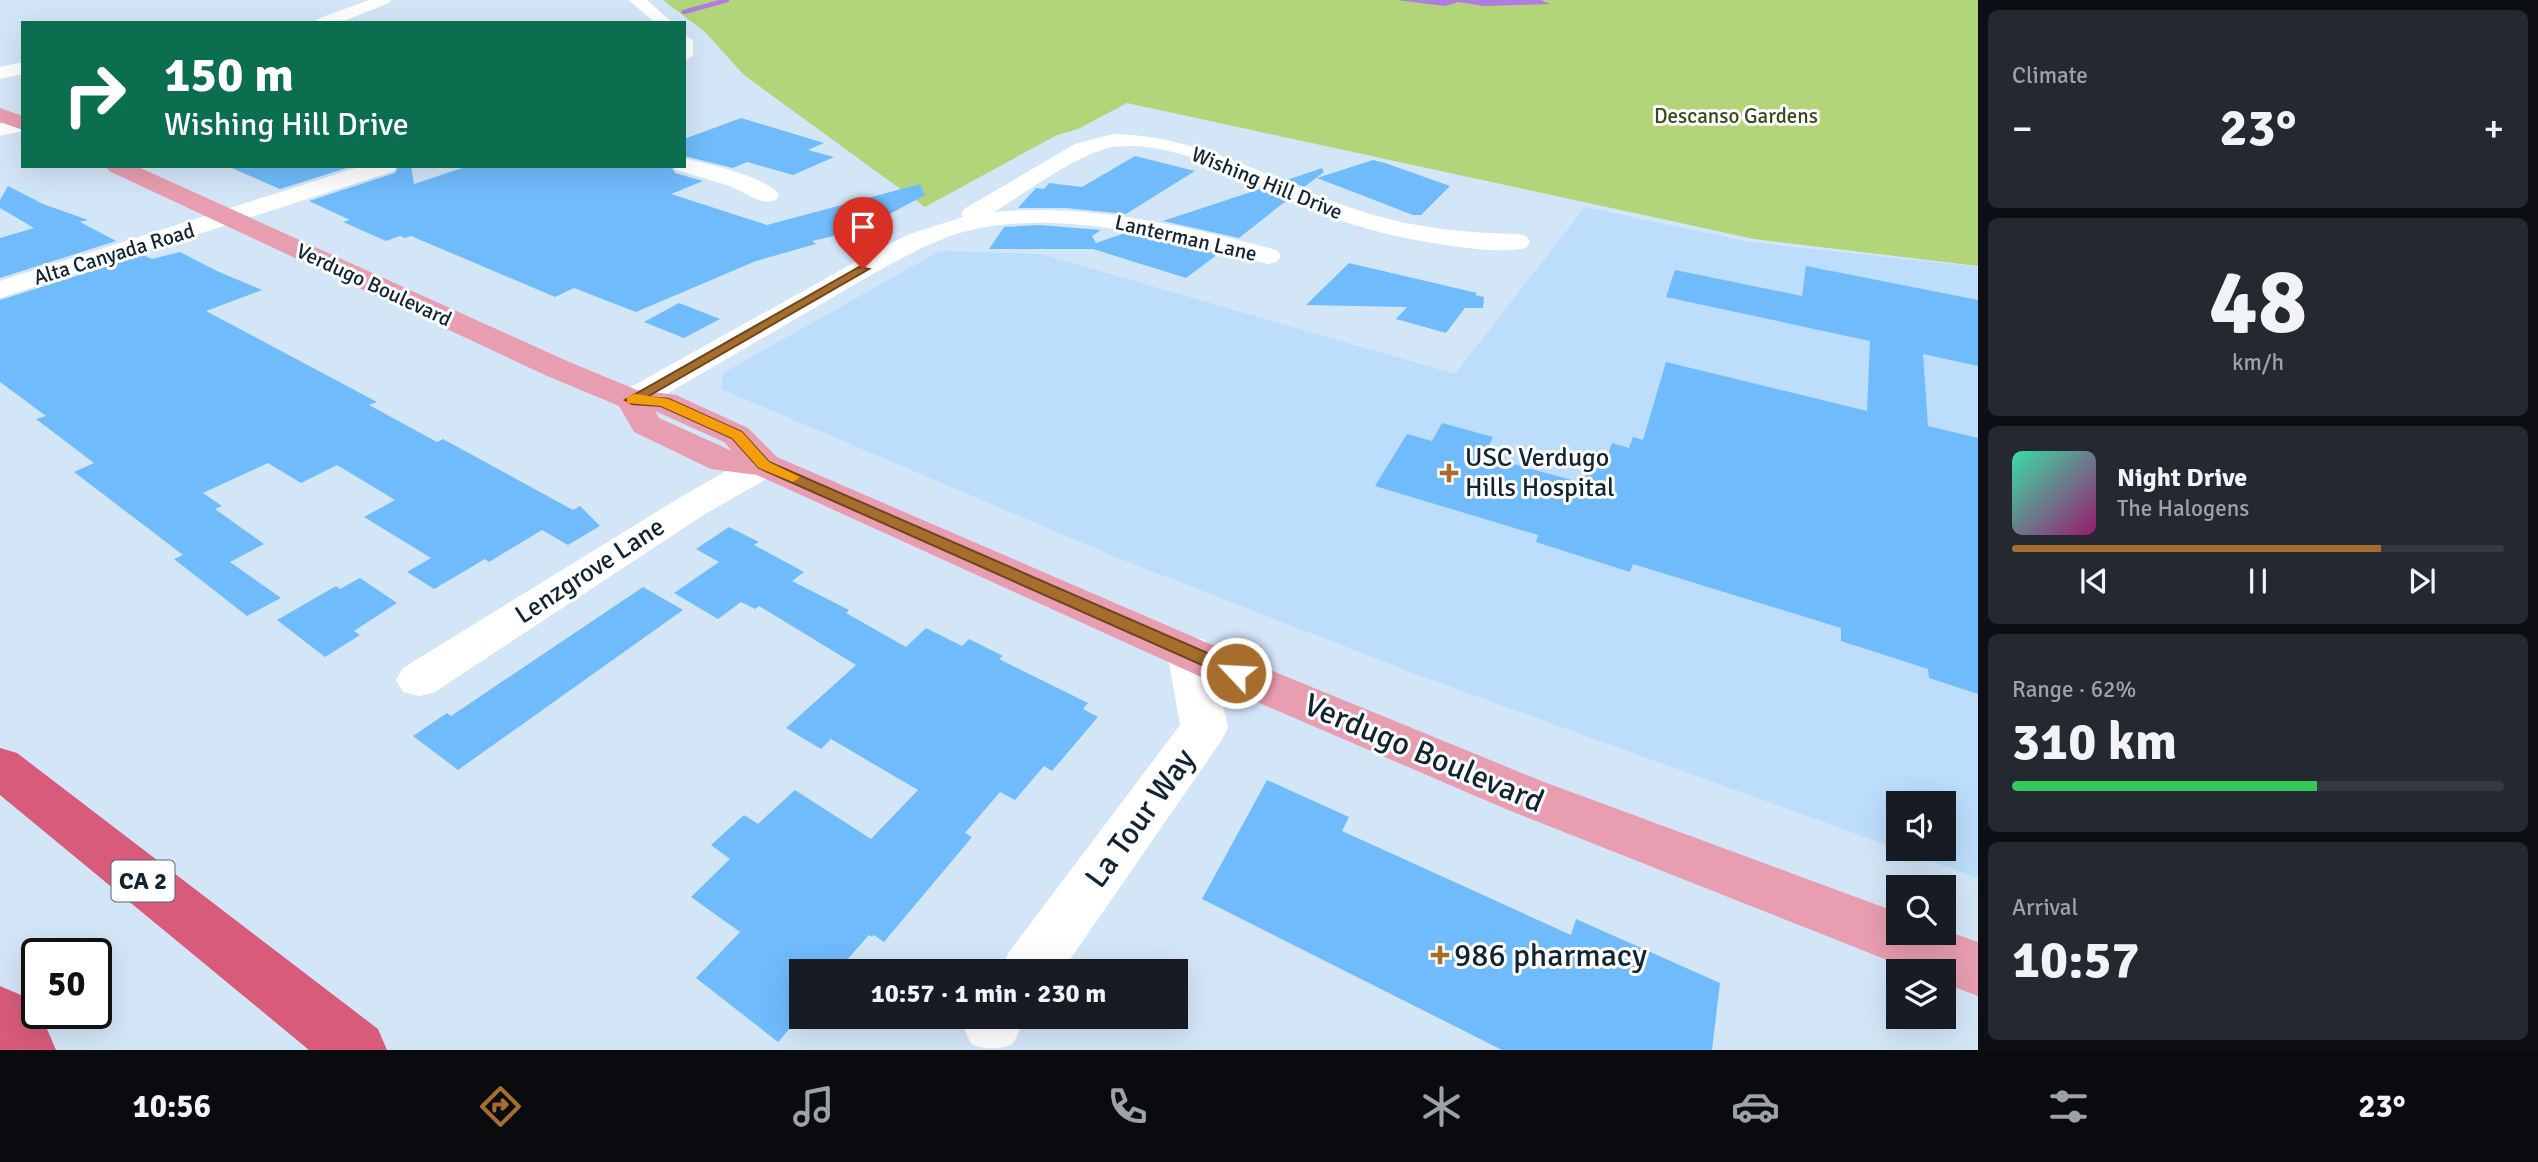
<!DOCTYPE html>
<meta charset="utf-8">
<style>
:root{--surface:#171b24;--page:#242831;--text:#f1f3f6;--muted:#9ea1a6;--line:#363941;--accent:#a66d2c}
body{margin:0;font-family:Signika,sans-serif;background:var(--page);color:var(--text);height:100vh;display:flex;flex-direction:column;font-size:26px;white-space:nowrap}
*{box-sizing:border-box;margin:0}
p{font-size:23px;color:var(--muted)}
.icon{flex:none;width:38px;height:38px;fill:none;stroke:currentColor;stroke-width:2;stroke-linecap:round;stroke-linejoin:round}
.map{position:relative;flex:1;overflow:hidden}
.drawer{display:flex;flex-direction:column;gap:10px;padding:10px;background:#0d0f14;width:560px}
.drawer>*{flex:none}
.hud{position:absolute;left:21px;top:21px;width:665px;height:147px;border-radius:0px;box-shadow:0 7px 28px #0002;background:#0b6e4f;color:#fff;overflow:hidden}
.buttons{position:absolute;left:1886px;top:791px;display:grid;gap:14px}
.buttons a{display:grid;place-items:center;width:70px;height:70px;border-radius:0px;background:var(--surface);box-shadow:0 7px 28px #0002;font-size:35px}
.speed{position:absolute;left:21px;top:938px;display:flex;gap:14px;font-size:35px;font-weight:700;text-align:center}
.speed>*{display:grid;place-content:center;width:91px;height:91px;border-radius:50%;background:var(--surface);box-shadow:0 7px 28px #0002;line-height:1}
.speed .limit{border:4px solid #111;border-radius:10px;background:#fff;color:#111}
.pin{position:absolute;display:grid;place-items:center;width:60px;height:60px;color:#fff;margin:-72px -30px;border-radius:50% 50% 50% 0;rotate:-45deg;box-shadow:0 0 7px #0007}
.pin .icon{rotate:45deg}
.me{position:absolute;width:77px;margin:-38px;rotate:295deg;stroke-linejoin:round;filter:drop-shadow(0 0 5px #0008)}
.turn{display:flex;align-items:center;gap:24px;height:147px;padding:0 28px;font-size:32px}
.turn .icon{width:91px;height:91px;stroke-width:2.5}
.turn b{display:block;font-size:49px;line-height:60px}
.big{font-size:52px;font-weight:700;line-height:1.1}
.drawer .widget{flex:1;display:flex;flex-direction:column;justify-content:center;gap:10px;min-width:0;padding:0 24px;border-radius:10px;background:var(--page)}
.drawer .dial{align-items:center;gap:0}
.dial b{font-size:91px;line-height:1}
.song{display:flex;align-items:center;gap:21px}
.cover{width:84px;height:84px;border-radius:10px;background:linear-gradient(135deg,hsl(160 70% 55%),hsl(320 70% 35%))}
.played{height:7px;border-radius:4px;background:linear-gradient(90deg,var(--accent) 75%,var(--line) 75%)}
.keys{display:flex;justify-content:space-around;direction:ltr}
.heat{display:flex;justify-content:space-between;align-items:center;font-size:38px;direction:ltr}
.charge{height:10px;border-radius:5px;background:linear-gradient(90deg,#34c759 62%,var(--line) 0)}
.trip{position:absolute;left:789px;top:959px;width:399px;height:70px;border-radius:0px;background:var(--surface);box-shadow:0 7px 28px #0002;font-weight:700;line-height:70px;text-align:center}
.tab-bar{display:flex;height:112px;justify-content:space-around;align-items:center;background:#090b0e;color:var(--muted)}
.tab-bar .icon{width:49px;height:49px}
.tab-bar .current{color:var(--accent)}
.tab-bar b{font-size:32px;color:var(--text)}
main{display:flex;flex:1;min-height:0}
.map>svg:first-child{display:block}
.built{fill:#bcddfb;fill-rule:evenodd}
.green{fill:#b1d578}
.water{fill:#af7ce0}
.lines{fill:none;stroke-linecap:round;stroke-linejoin:round}
.stream{stroke:#af7ce0;stroke-width:4.5}
.building{fill:#70bbfc}
.minor{fill:#fff;fill-rule:evenodd}
.major{fill:#e89db0;fill-rule:evenodd}
.highway{fill:#d95b7c;fill-rule:evenodd}
.route{fill:#a66d2c;stroke:#6c471d;stroke-width:2}
.slow{fill:#f59e0b}
.poi-dot{fill:#a66d2c;stroke:#fff;stroke-width:2.5}
.labels{text-anchor:middle;dominant-baseline:central;stroke-width:6;stroke-linejoin:round;paint-order:stroke}
.far-park-label{font-size:21px;fill:#37481a;stroke:#fff}
.far-street-label{font-size:21px;fill:#112434;stroke:#fff}
.shield{fill:#fff;stroke:#586671;stroke-width:2}
.shield-label{font-size:24px;font-weight:bold;fill:#112434}
.poi-label{font-size:26px;fill:#112434;stroke:#fff;text-anchor:start}
.street-label{font-size:26px;fill:#112434;stroke:#fff}
.near-street-label{font-size:32px;fill:#112434;stroke:#fff}
.near-poi-label{font-size:32px;fill:#112434;stroke:#fff;text-anchor:start}
</style>
<main>
<div class="map">
<svg width="1978" height="1050" viewBox="0 0 1978 1050">
<rect width="100%" height="100%" fill="#d3e6f8"/>
<path class="built" d="M1585 207 1749 242 1978 267V878L1418 675 1118 558 721 389 723 373 940 251 1041 254 1455 374ZM1899 803H1944V849H1899Z"/>
<path class="green" d="M663 0H1978V266L1754 239 1127 103 1078 129 1057 135 925 207 744 75 705 32Z"/>
<path class="water" d="M1397 0H1541L1550 4 1484 6 1458 2 1445 6Z"/>
<g class="lines">
<path class="stream" d="M684 12 727 0"/>
</g>
<path class="building" d="M741 118 824 143 808 150 834 157 793 175 747 162 733 168 684 156V139Z
M1135 156 1195 171 1126 214 1066 208H1018L1036 188 1044 189 1049 183 1082 187Z
M1373 160 1385 163 1450 186 1421 215H1413L1317 178Z
M227 166H353L280 189Z
M399 166H411L414 184 468 166H671L675 173 703 181 671 194 767 225 920 184 925 195 860 230 812 241 816 244 756 261 636 312 574 288 555 297 411 236 405 238 400 236 386 241 343 222 350 220 309 201 395 173Z
M1322 168 1324 172 1304 187 1287 180Z
M8 186 43 204 88 220 80 222 116 241 0 278V238L34 228 0 208V200Z
M1260 189 1286 201 1239 238 1163 221Z
M1039 225 1101 230 1092 236 1096 243 1125 233 1218 254 1186 278 1093 249H989L1004 227Z
M180 252 217 271 262 290 206 311 377 402 369 405 437 442 443 439 573 510 580 506 600 526 568 545 542 530 489 562 485 559 434 589 407 572 431 558 364 517 395 500 337 465 301 483 268 463 203 493 222 506 215 509 264 544 230 562 281 598 247 616 174 559 183 555 74 472 94 463 36 419 46 416 0 382V300L143 255 152 259Z
M1349 263 1477 293 1475 295 1484 297 1483 308H1465L1446 333 1396 319 1407 307 1306 305Z
M1806 266 1978 300V366L1923 354 1928 426 1978 438V694L1929 678 1928 669 1841 641V628L1633 564 1630 572 1536 542 1538 535 1375 486 1407 434 1432 441 1442 423 1493 437 1484 456 1583 483 1594 450 1608 454 1612 443 1629 448 1633 437 1643 440 1666 362 1867 411 1870 341 1666 297 1675 270 1802 296Z
M679 303 720 319 684 338 644 322Z
M729 527 759 542 754 545 804 572 792 581 849 610 846 613 906 647 926 628 962 646 969 639 1003 656 999 659 1088 703 1083 709 1098 717 1052 771 1044 766 1015 800 1000 792 965 833 972 837 884 942 874 935 872 937 869 935 837 971H802V1015L778 1042 696 978 740 932 691 897 730 859 711 845 744 815 758 824 795 790 871 839 918 790 831 739 821 749 786 728 856 665 759 606 755 609 741 602 718 619 674 593 719 562 696 549Z
M360 578 397 603 354 631 360 635 325 657 277 620 336 586 340 589Z
M643 587 683 610 458 770 413 736 447 713 451 716Z
M1267 780 1349 817 1342 831 1571 935 1576 919 1720 983 1712 1050H1502L1202 899Z"/>
<g class="lines">
<path class="minor" d="M369 0H391L389 3 339 23H315L317 19Z
M629 0H647L673 23H655Z
M684 35 693 40V56L684 61Z
M23 62V74L0 79V67Z
M23 119V131L0 136V124Z
M1113 134C1209 136 1281 187 1370 214 1417 228 1468 233 1517 234L1526 236 1530 242 1526 248C1503 253 1476 249 1452 246 1409 240 1365 230 1324 215 1262 191 1182 138 1114 147 1081 151 1024 194 994 212 1091 203 1184 226 1277 250L1281 256 1277 262 1268 264C1173 240 1061 206 963 232 935 240 910 254 885 267L644 407 632 410 620 407 615 400 620 393 866 256 907 235 963 217 961 214 964 209 1075 144Z
M684 158C707 164 766 176 779 195L776 200 767 202 758 200 730 186 676 170 673 166H684Z
M362 166H397L394 171 0 298V281Z
M764 454 777 457 782 465 777 473 705 514 435 692 419 696 403 692 396 680 403 668 679 498 751 457Z
M1189 636 1205 640 1211 651 1228 728 1221 741 1062 971H1000L1009 952 1180 725 1167 651 1173 640Z
M965 1017H1026L1013 1044C997 1050 987 1050 971 1044L962 1024Z"/>
<path class="major" d="M0 108 23 116V130L0 122Z
M106 166H136L567 361 637 390 676 395 748 428 777 457 1275 672 1544 782 1899 913V933H1944V930L1978 942V996L1944 983V971H1915L1508 810 1243 696 757 475 711 469 634 432 619 406 545 375 109 171ZM655 411 724 442 732 451 659 418Z"/>
<path class="highway" d="M0 748 17 753 378 1029 387 1050H309L0 795Z
M0 986 21 995 47 1029 56 1050H0Z"/>
</g>
<path class="route" d="M859 267 869 269 647 397 669 399 742 432 769 462 1242 668 1245 673 1242 677H1229L759 468 732 438 661 406 632 404 625 400Z"/>
<path class="slow" d="M635 394 669 399 742 432 769 462 800 477 793 482 759 468 732 438 661 406 627 403V397Z"/>
<g class="poi-dot">
<path d="M1445.5 462.5h7v7h7v7h-7v7h-7v-7h-7v-7h7z"/>
<path d="M1436.5 944.5h7v7h7v7h-7v7h-7v-7h-7v-7h7z"/>
</g>
<g class="labels">
<g class="far-park-label">
<text x="1736" y="116">Descanso Gardens</text>
</g>
<g class="far-street-label">
<text transform="translate(1267 183) rotate(22)">Wishing Hill Drive</text>
<text transform="translate(1186 238) rotate(13)">Lanterman Lane</text>
<text transform="translate(114 254) rotate(-17)">Alta Canyada Road</text>
<text transform="translate(374 285) rotate(25)">Verdugo Boulevard</text>
</g>
<rect class="shield" x="111.5" y="860.5" width="63" height="41" rx="5"/>
<g class="shield-label">
<text x="143" y="881">CA 2</text>
</g>
<g class="poi-label">
<text x="1465" y="458">USC Verdugo<tspan x="1465" dy="30">Hills Hospital</tspan></text>
</g>
<g class="street-label">
<text transform="translate(590 571) rotate(-33)">Lenzgrove Lane</text>
</g>
<g class="near-street-label">
<text transform="translate(1424 753) rotate(23)">Verdugo Boulevard</text>
<text transform="translate(1140 818) rotate(-54)">La Tour Way</text>
</g>
<g class="near-poi-label">
<text x="1454" y="955">986 pharmacy</text>
</g>
</g>
</svg>
<div class="buttons">
<a><svg class="icon" aria-label="sound" viewBox="0 0 24 24"><path d="M4 9h4l5-4v14l-5-4H4zM17 9q2 3 0 6"/></svg></a>
<a><svg class="icon" aria-label="search" viewBox="0 0 24 24"><circle cx="10" cy="10" r="6"/><path d="M15 15l6 6"/></svg></a>
<a><svg class="icon" aria-label="layers" viewBox="0 0 24 24"><path d="M12 4l9 5-9 5-9-5zM3 14l9 5 9-5"/></svg></a>
</div>
<div class="speed"><div class="limit">50</div></div>
<div class="pin" style="left:863px;top:269px;background:#d93025"><svg class="icon" aria-label="arrive" viewBox="0 0 24 24"><path d="M6 21V4h12l-3 4 3 4H6"/></svg></div>
<svg class="me" style="left:1236px;top:673px" viewBox="-20 -20 40 40"><circle r="17" fill="#a66d2c" stroke="#fff" stroke-width="3"/><path d="M0-11L8 9 0 5-8 9z" fill="#fff"/></svg>
<div class="trip">10:57 · 1 min · 230 m</div>
<div class="hud">
<div class="turn"><svg class="icon" aria-label="right" viewBox="0 0 24 24"><path d="M7 20v-9h11M14 6l5 5-5 5"/></svg><div><b>150 m</b>Wishing Hill Drive</div></div>
</div>
</div>
<section class="drawer">
<div class="widget"><p>Climate</p>
<div class="heat"><a>−</a><b class="big">23°</b><a>+</a></div>
</div>
<div class="widget dial"><b>48</b><p>km/h</p></div>
<div class="widget">
<div class="song"><i class="cover"></i><div><b>Night Drive</b><p>The Halogens</p></div></div>
<div class="played"></div>
<div class="keys"><svg class="icon" aria-label="previous" viewBox="0 0 24 24"><path d="M18 5L8 12l10 7zM5 5v14"/></svg><svg class="icon" aria-label="pause" viewBox="0 0 24 24"><path d="M8 5v14M16 5v14"/></svg><svg class="icon" aria-label="next" viewBox="0 0 24 24"><path d="M6 5l10 7-10 7zM19 5v14"/></svg></div>
</div>
<div class="widget"><p>Range · 62%</p><b class="big">310 km</b><div class="charge"></div></div>
<div class="widget"><p>Arrival</p><b class="big">10:57</b></div>
</section>
</main>
<nav class="tab-bar">
<b>10:56</b>
<svg class="icon current" aria-label="directions" viewBox="0 0 24 24"><path d="M12 3l9 9-9 9-9-9zM9 14v-3h6M13 9l2 2-2 2"/></svg>
<svg class="icon" aria-label="music" viewBox="0 0 24 24"><path d="M9 18V5l10-2v13"/><circle cx="6" cy="18" r="3"/><circle cx="16" cy="16" r="3"/></svg>
<svg class="icon" aria-label="phone" viewBox="0 0 24 24"><path d="M5 4h4l2 5-3 2q2 4 5 5l2-3 5 2v4C11 20 4 13 5 4z"/></svg>
<svg class="icon" aria-label="climate" viewBox="0 0 24 24"><path d="M12 3v18M4 7l16 10M4 17L20 7"/></svg>
<svg class="icon" aria-label="car" viewBox="0 0 24 24"><path d="M5 17H2v-5l4-1 3-4h7l3 4 3 1v5h-3M9 17h6M6 11h13"/><circle cx="7" cy="17" r="2"/><circle cx="17" cy="17" r="2"/></svg>
<svg class="icon" aria-label="filters" viewBox="0 0 24 24"><path d="M4 7h16M4 17h16"/><circle cx="9" cy="7" r="2"/><circle cx="15" cy="17" r="2"/></svg>
<b>23°</b>
</nav>
